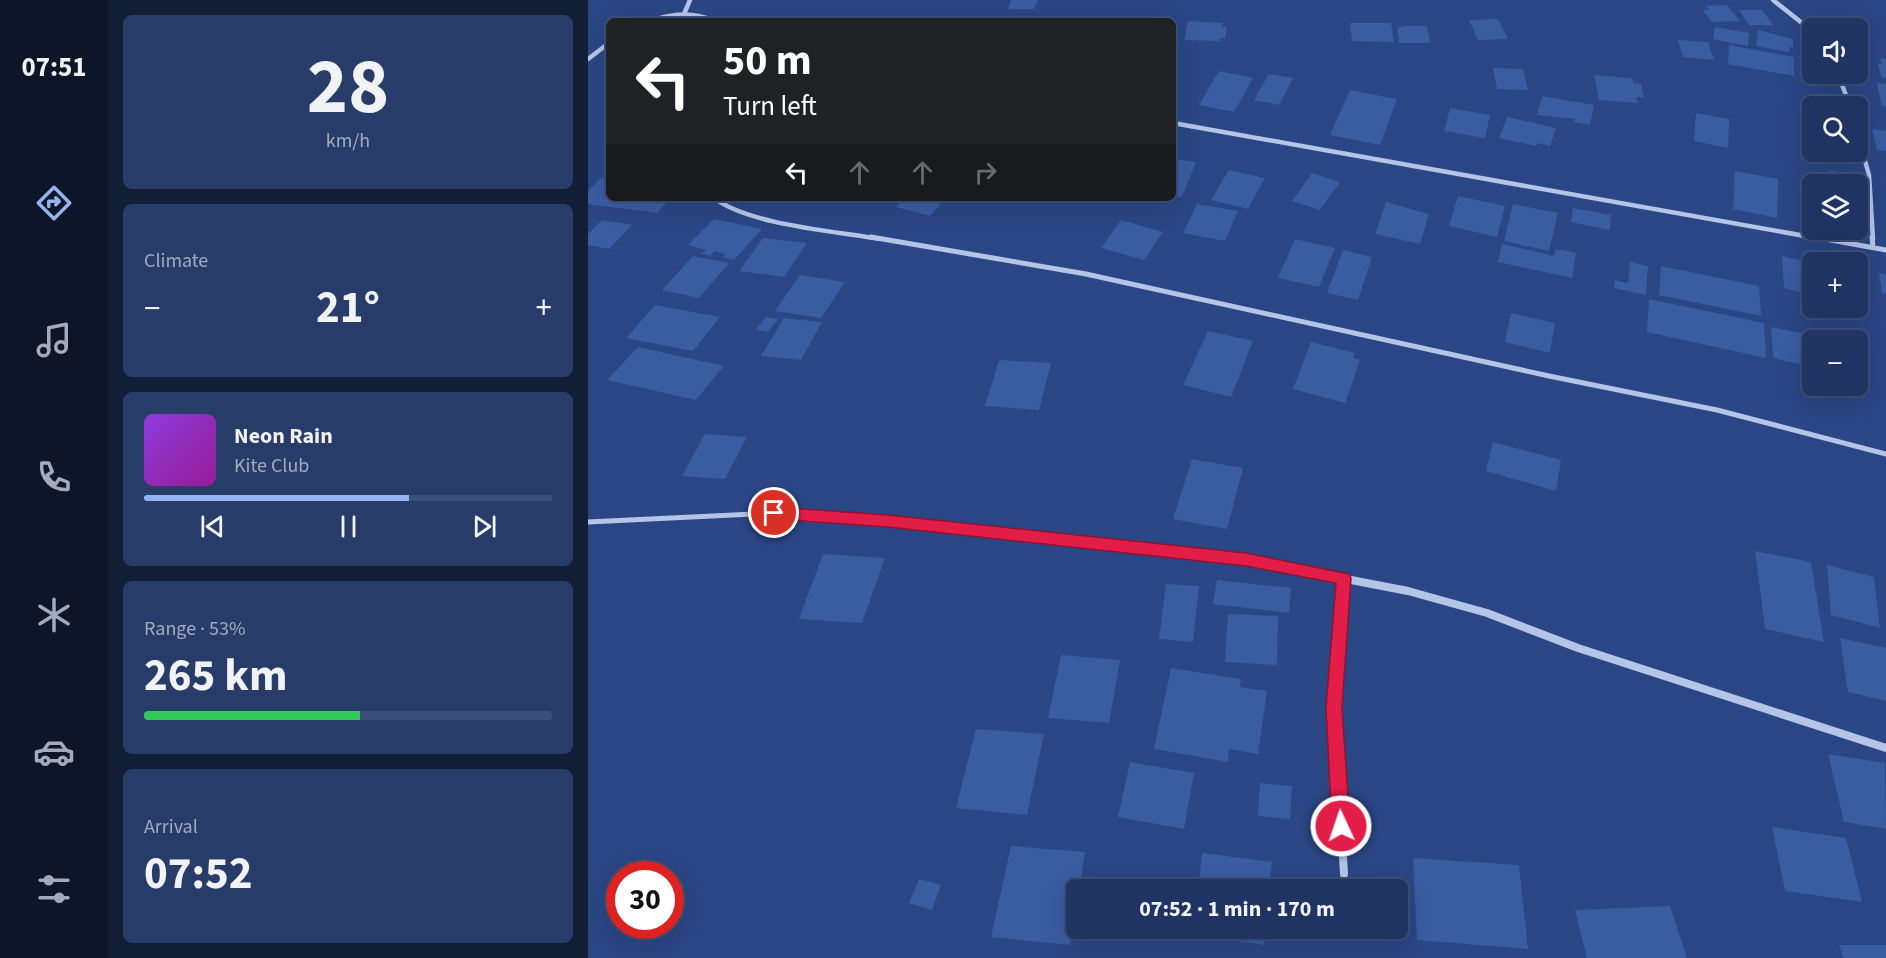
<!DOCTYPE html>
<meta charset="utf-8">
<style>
:root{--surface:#203463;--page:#283c69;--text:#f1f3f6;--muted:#a2aabe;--line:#3d4f78;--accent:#95b2f1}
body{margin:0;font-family:"Source Sans 3",sans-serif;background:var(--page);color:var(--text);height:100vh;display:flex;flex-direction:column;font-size:22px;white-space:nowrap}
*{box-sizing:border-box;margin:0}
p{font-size:20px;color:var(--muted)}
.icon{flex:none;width:33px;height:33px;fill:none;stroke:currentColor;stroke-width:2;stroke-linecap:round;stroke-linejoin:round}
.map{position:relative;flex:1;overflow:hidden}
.drawer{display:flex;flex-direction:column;gap:15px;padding:15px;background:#121d36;width:480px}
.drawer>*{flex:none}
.top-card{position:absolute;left:18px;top:18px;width:570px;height:183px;border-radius:9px;box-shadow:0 6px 24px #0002,0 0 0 2px var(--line);background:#202124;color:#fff;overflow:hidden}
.controls{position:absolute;left:1214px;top:18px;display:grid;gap:12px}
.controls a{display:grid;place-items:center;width:66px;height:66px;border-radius:9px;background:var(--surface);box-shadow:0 6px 24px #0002,0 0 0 2px var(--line);font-size:30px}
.speed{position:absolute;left:18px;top:861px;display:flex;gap:12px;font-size:30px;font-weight:700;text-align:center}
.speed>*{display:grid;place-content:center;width:78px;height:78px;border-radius:50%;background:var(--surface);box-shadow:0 6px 24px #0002,0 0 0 2px var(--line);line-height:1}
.speed .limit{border:9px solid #d22;background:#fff;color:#111}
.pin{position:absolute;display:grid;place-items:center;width:51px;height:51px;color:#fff;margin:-26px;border:3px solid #fff;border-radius:50%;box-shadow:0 2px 6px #0007}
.me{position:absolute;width:66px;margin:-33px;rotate:357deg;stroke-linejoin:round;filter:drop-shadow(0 0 4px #0008)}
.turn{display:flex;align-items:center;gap:21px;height:126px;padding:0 18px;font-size:27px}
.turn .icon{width:78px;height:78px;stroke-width:2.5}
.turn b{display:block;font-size:42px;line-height:51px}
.lanes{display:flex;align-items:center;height:57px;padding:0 18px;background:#0003;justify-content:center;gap:30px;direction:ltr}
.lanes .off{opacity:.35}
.big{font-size:45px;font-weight:700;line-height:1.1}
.drawer .card{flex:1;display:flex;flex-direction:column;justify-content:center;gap:9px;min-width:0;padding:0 21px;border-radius:9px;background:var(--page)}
.drawer .dial{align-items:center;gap:0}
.dial b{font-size:78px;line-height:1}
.song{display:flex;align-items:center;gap:18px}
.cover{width:72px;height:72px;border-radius:9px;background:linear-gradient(135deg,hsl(270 70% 55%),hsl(300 70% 35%))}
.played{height:6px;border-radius:3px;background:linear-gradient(90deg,var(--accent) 65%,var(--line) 65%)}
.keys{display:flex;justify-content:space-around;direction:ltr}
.heat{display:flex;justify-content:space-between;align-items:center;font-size:33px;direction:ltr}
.charge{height:9px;border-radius:4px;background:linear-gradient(90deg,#34c759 53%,var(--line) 0)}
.trip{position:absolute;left:478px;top:879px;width:342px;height:60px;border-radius:9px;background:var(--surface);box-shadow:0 6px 24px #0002,0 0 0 2px var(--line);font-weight:700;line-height:60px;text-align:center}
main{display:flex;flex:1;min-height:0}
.dock{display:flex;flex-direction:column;width:108px;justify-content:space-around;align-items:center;background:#0d1528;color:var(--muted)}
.dock .icon{width:42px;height:42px}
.dock .selected{color:var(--accent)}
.dock b{font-size:27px;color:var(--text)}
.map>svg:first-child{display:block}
.building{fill:#3a5ca1}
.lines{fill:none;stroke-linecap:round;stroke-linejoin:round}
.minor-far2{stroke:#b4c5e7;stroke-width:4.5}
.minor-far1{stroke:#b4c5e7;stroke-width:5}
.minor{stroke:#b4c5e7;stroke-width:8}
.route{fill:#e11d48;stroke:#92132f;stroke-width:1.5}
</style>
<main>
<nav class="dock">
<b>07:51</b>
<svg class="icon selected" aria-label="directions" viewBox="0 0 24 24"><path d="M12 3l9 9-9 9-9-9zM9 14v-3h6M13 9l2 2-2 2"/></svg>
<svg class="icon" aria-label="music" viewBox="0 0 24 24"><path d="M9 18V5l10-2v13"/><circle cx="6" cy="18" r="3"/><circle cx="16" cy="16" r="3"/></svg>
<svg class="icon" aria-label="phone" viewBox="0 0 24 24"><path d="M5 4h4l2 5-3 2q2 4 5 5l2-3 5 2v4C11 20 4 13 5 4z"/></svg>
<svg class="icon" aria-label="climate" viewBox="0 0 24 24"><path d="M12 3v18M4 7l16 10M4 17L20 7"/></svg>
<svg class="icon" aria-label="car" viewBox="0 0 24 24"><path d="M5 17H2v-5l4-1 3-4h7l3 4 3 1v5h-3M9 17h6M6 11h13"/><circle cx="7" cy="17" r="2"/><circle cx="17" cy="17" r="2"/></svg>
<svg class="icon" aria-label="filters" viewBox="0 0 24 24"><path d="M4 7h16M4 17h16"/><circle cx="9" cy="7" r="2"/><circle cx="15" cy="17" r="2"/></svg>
</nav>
<section class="drawer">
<div class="card dial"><b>28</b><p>km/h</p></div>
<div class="card"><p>Climate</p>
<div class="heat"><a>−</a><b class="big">21°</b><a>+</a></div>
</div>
<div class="card">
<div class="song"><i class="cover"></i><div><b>Neon Rain</b><p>Kite Club</p></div></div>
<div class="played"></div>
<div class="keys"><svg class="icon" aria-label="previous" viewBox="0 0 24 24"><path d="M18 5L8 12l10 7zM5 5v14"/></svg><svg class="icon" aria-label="pause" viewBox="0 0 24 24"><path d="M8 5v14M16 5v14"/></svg><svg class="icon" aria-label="next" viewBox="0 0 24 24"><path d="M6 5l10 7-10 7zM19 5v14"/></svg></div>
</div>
<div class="card"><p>Range · 53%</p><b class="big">265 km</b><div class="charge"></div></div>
<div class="card"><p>Arrival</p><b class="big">07:52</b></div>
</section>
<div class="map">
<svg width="1298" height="958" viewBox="0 0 1298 958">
<rect width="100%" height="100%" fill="#2a4684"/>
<path class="building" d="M423 0H450L446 9H420Z
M1139 5 1152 21 1124 22 1115 10H1121L1118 6Z
M1151 10H1174L1185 25H1161Z
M910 19 920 39 890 40 881 20Z
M600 21 635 23 634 27H639L637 39 632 38V41L596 40Z
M762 23H803L806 42 764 41Z
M818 26H839L842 43H811L809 28Z
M1127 27 1161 33 1160 46 1125 39Z
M1170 30 1205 39V47H1202L1201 52 1168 46Z
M1090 40 1120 42 1126 60 1095 57Z
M1141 45 1206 57V76L1140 64Z
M1292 58 1298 59V78L1293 77 1290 64H1294Z
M905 68 935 69 940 90 909 89Z
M631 71 665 78 646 112 611 105Z
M681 74 705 78 691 105 666 100Z
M1006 75 1044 78 1045 83 1053 84 1056 97H1048L1050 103 1011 100Z
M1289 83 1298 84V106H1294Z
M762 90 809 99 792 145 742 135Z
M954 96 1006 105 1002 125 986 122 987 119 949 115Z
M862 108 902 115 897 138 856 131Z
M1108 113 1141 119 1140 148 1106 141Z
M919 117 968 128 962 146 950 143 948 146 911 138Z
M1284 129 1298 131V151L1289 150Z
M585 159 608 162 594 197 585 196Z
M641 170 677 178 660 209 623 200Z
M1241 170 1257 173 1259 184H1243Z
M1147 171 1190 179 1189 218 1145 209Z
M724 173 752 182 732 210 704 201Z
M14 177 21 178V198H83L69 213 0 204V191Z
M870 196 917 206 909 237 861 226Z
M316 198H358L342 216 308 207Z
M798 202 841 214 832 244 787 234Z
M609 204 650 211 637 241 595 233Z
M925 204 970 213 961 251 916 241Z
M985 208 1023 215 1022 230 983 222Z
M126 219 174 229 146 260 134 257 137 254 127 251 122 256 114 254 118 250 100 245Z
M14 220 44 225 21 249 0 245V234Z
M533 220 575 232 556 260 513 248Z
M175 238 219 243 196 277 151 271Z
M707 239 747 248 731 287 690 278Z
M914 244 966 256 968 249 988 253 984 278 910 262Z
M755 250 784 257 770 300 739 293Z
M1230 252 1244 255 1245 262H1231Z
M105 256 141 263 111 298 74 290Z
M1194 256 1224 263V295L1196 288Z
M1042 262 1060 266 1058 295 1026 288 1027 280 1040 283Z
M1073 266 1171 286 1173 316 1071 295Z
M1291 273 1298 275V294L1294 293Z
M212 275 257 282 233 318 187 311Z
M1061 299 1176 323 1178 358 1059 332Z
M67 305 132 317 105 351 38 338Z
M923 313 967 323 962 353 917 342Z
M178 317 190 319 180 332 168 330Z
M196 318 234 322 213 360 173 356Z
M1183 327 1237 338 1238 340H1224V367L1185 358Z
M620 331 665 341 643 397 595 385Z
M723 342 767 353 765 358 772 360 757 403 705 389Z
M50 347 136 366 108 400 19 380Z
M411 360 463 363 451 410 397 406Z
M117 434 159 437 137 479 94 476Z
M905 442 973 460 968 491 898 471Z
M604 459 655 468 639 529 585 519Z
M1167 551 1223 562 1236 642 1177 629Z
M235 554 297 558 274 623 211 619Z
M1239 565 1286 577 1292 628 1243 615Z
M629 580 703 588 701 613 625 604Z
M578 584 611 586 605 642 571 639Z
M640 614 690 616 689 665 637 662Z
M1252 638 1298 648V701L1260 692Z
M473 655 532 660 521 723 460 718Z
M583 668 653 679 652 687 679 691 670 754 641 749 640 762 566 749Z
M388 729 456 734 439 815 368 808Z
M1240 754 1297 763 1298 829 1256 822Z
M542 762 606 773 596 829 530 817Z
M672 783 704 786 702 819 670 816Z
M1184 827 1258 838 1274 902 1197 891Z
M423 846 497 852 482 945 403 937Z
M614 853 684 862 681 890H610Z
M825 858 931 865 940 949 829 940Z
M331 879 353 885 344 910 321 903Z
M1082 906 1099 958H999L987 910Z
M605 928H678L676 945 604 934Z
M1251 945H1298V958H1256Z"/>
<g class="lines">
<path class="minor-far2" d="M1185 0 1224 31
M96 14 102 0
M62 21C84 13 105 11 126 21
M0 59 21 43
M1250 74 1262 106
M585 123 1234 239
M1269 132 1281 175 1285 239
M126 198C162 225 246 231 292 239"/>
<path class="minor-far1" d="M283 237 498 274 961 376 1129 410 1298 454
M1226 237 1298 250
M1284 237 1285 247
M0 522 186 513 300 521 570 550"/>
<path class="minor" d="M556 549 659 560 820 591 899 613 990 648 1298 748
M755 578 746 708 756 874"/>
</g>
<path class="route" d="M186 507 300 515 658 553 761 574 763 578 754 708 762 826 759 832 753 835 747 832 744 826 738 708 748 583 658 566 300 527 186 519 179 513Z"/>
</svg>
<div class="controls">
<a><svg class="icon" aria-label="sound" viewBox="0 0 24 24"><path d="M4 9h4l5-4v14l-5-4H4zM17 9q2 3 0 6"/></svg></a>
<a><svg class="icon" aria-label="search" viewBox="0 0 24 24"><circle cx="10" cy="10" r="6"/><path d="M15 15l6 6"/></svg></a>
<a><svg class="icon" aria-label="layers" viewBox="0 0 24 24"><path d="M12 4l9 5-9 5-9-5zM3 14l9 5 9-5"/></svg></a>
<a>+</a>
<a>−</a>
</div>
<div class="speed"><div class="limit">30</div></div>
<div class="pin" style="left:186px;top:513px;background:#d93025"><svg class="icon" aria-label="arrive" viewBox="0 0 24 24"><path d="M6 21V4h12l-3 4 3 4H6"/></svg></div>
<svg class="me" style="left:753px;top:826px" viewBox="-20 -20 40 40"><circle r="17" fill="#e11d48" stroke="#fff" stroke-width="3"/><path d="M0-11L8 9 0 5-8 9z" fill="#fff"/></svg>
<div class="trip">07:52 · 1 min · 170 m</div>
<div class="top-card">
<div class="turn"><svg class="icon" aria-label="left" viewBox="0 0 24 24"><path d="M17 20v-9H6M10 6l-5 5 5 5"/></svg><div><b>50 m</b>Turn left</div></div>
<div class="lanes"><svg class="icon" aria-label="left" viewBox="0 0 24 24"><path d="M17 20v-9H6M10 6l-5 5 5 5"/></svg><svg class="icon off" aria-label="ahead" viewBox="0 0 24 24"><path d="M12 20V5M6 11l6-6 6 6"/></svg><svg class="icon off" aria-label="ahead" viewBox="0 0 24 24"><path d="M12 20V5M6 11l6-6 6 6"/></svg><svg class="icon off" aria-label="right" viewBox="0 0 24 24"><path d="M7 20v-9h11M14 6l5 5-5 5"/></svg></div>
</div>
</div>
</main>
